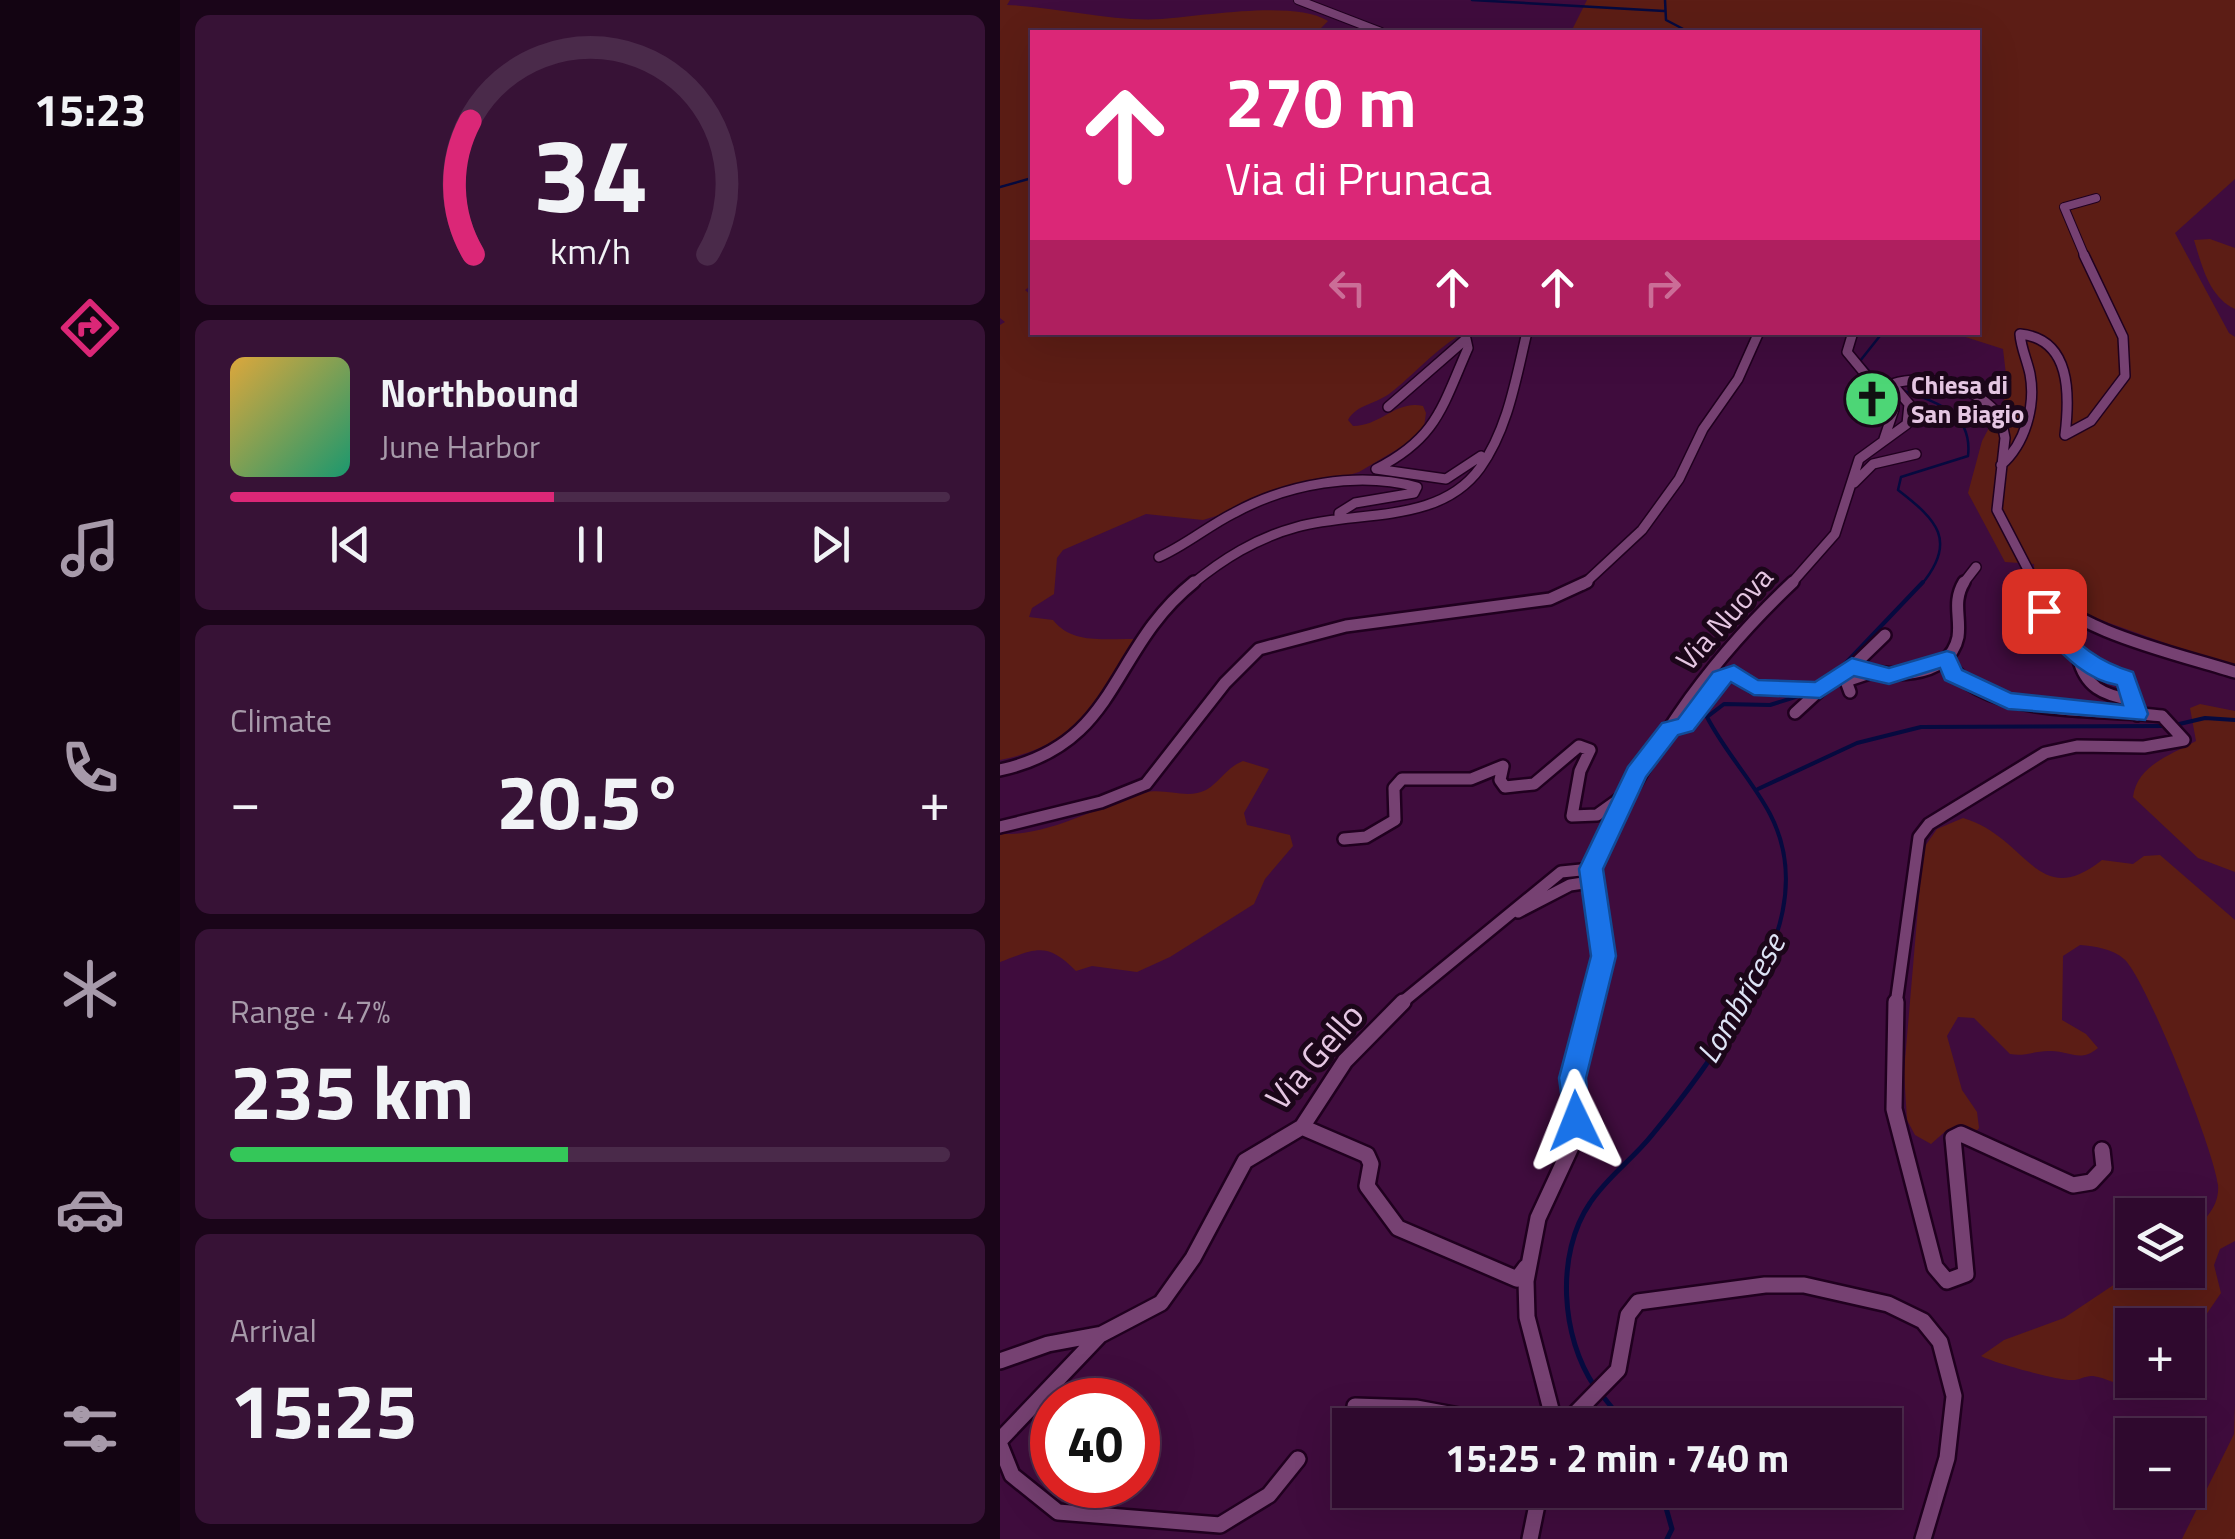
<!DOCTYPE html>
<meta charset="utf-8">
<style>
:root{--surface:#2f092e;--page:#371236;--text:#f1f3f6;--muted:#a79aaa;--line:#4a2a4a;--accent:#db2777}
body{margin:0;font-family:"Titillium Web",sans-serif;background:var(--page);color:var(--text);height:100vh;display:flex;flex-direction:column;font-size:38px;white-space:nowrap}
*{box-sizing:border-box;margin:0}
p{font-size:32px;color:var(--muted)}
.icon{flex:none;width:55px;height:55px;fill:none;stroke:currentColor;stroke-width:2;stroke-linecap:round;stroke-linejoin:round}
.map{position:relative;flex:1;overflow:hidden}
.panel{display:flex;flex-direction:column;gap:15px;padding:15px;background:#1a0519;width:820px}
.panel>*{flex:none}
.hud{position:absolute;left:30px;top:30px;width:950px;height:305px;border-radius:0px;box-shadow:0 10px 40px #0002,0 0 0 2px var(--line);background:#db2777;color:#fff;overflow:hidden}
.tools{position:absolute;left:1115px;top:1198px;display:grid;gap:20px}
.tools a{display:grid;place-items:center;width:90px;height:90px;border-radius:0px;background:var(--surface);box-shadow:0 10px 40px #0002,0 0 0 2px var(--line);font-size:50px}
.speed{position:absolute;left:30px;top:1378px;display:flex;gap:20px;font-size:50px;font-weight:700;text-align:center}
.speed>*{display:grid;place-content:center;width:130px;height:130px;border-radius:50%;background:var(--surface);box-shadow:0 10px 40px #0002,0 0 0 2px var(--line);line-height:1}
.speed .limit{border:15px solid #d22;background:#fff;color:#111}
.pin{position:absolute;display:grid;place-items:center;width:85px;height:85px;color:#fff;margin:-42px;border-radius:20px;box-shadow:0 5px 15px #0006}
.me{position:absolute;width:110px;margin:-55px;rotate:358deg;stroke-linejoin:round;filter:drop-shadow(0 0 8px #0008)}
.turn{display:flex;align-items:center;gap:35px;height:210px;padding:0 30px;font-size:45px}
.turn .icon{width:130px;height:130px;stroke-width:2.5}
.turn b{display:block;font-size:70px;line-height:85px}
.lanes{display:flex;align-items:center;height:95px;padding:0 30px;background:#0003;justify-content:center;gap:50px;direction:ltr}
.lanes .off{opacity:.35}
.big{font-size:75px;font-weight:700;line-height:1.1}
.panel .widget{flex:1;display:flex;flex-direction:column;justify-content:center;gap:15px;min-width:0;padding:0 35px;border-radius:15px;background:var(--page)}
.panel .dial{align-items:center;gap:0}
.dial svg{height:260px;overflow:visible;fill:none;stroke:var(--line);stroke-width:7;stroke-linecap:round;text-anchor:middle}
.dial text{fill:var(--text);stroke:none}
.song{display:flex;align-items:center;gap:30px}
.cover{width:120px;height:120px;border-radius:15px;background:linear-gradient(135deg,hsl(40 70% 55%),hsl(160 70% 35%))}
.played{height:10px;border-radius:5px;background:linear-gradient(90deg,var(--accent) 45%,var(--line) 45%)}
.keys{display:flex;justify-content:space-around;direction:ltr}
.heat{display:flex;justify-content:space-between;align-items:center;font-size:55px;direction:ltr}
.charge{height:15px;border-radius:8px;background:linear-gradient(90deg,#34c759 47%,var(--line) 0)}
.trip{position:absolute;left:332px;top:1408px;width:570px;height:100px;border-radius:0px;background:var(--surface);box-shadow:0 10px 40px #0002,0 0 0 2px var(--line);font-weight:700;line-height:100px;text-align:center}
main{display:flex;flex:1;min-height:0}
.tab-bar{display:flex;flex-direction:column;width:180px;justify-content:space-around;align-items:center;background:#130412;color:var(--muted)}
.tab-bar .icon{width:70px;height:70px}
.tab-bar .current{color:var(--accent)}
.tab-bar b{font-size:45px;color:var(--text)}
.map>svg:first-child{display:block}
.green{fill:#5c1d15}
.lines{fill:none;stroke-linecap:round;stroke-linejoin:round}
.stream-far2{stroke:#060a3f;stroke-width:2.5}
.stream-far1{stroke:#060a3f;stroke-width:4}
.stream{stroke:#060a3f;stroke-width:5}
.minor-far3-casing{stroke:#20001f;stroke-width:10}
.minor-far2-casing{stroke:#20001f;stroke-width:12}
.minor-far1-casing{stroke:#20001f;stroke-width:16}
.minor-casing{stroke:#20001f;stroke-width:20}
.minor-far3{stroke:#764172;stroke-width:8}
.minor-far2{stroke:#764172;stroke-width:9}
.minor-far1{stroke:#764172;stroke-width:11}
.minor{stroke:#764172;stroke-width:15}
.route{fill:#1a73e8;stroke:#114b97;stroke-width:2.5}
.labels{text-anchor:middle;dominant-baseline:central;stroke-width:10;stroke-linejoin:round;paint-order:stroke}
.far-poi-label{font-size:25px;font-weight:bold;fill:#e5c6e2;stroke:#1b0619;text-anchor:start}
.street-label{font-size:30px;fill:#e5c6e2;stroke:#1b0619}
.water-label{font-size:32px;font-style:italic;fill:#dde3f5;stroke:#1b0619}
.near-street-label{font-size:35px;fill:#e5c6e2;stroke:#1b0619}
</style>
<main>
<nav class="tab-bar">
<b>15:23</b>
<svg class="icon current" aria-label="directions" viewBox="0 0 24 24"><path d="M12 3l9 9-9 9-9-9zM9 14v-3h6M13 9l2 2-2 2"/></svg>
<svg class="icon" aria-label="music" viewBox="0 0 24 24"><path d="M9 18V5l10-2v13"/><circle cx="6" cy="18" r="3"/><circle cx="16" cy="16" r="3"/></svg>
<svg class="icon" aria-label="phone" viewBox="0 0 24 24"><path d="M5 4h4l2 5-3 2q2 4 5 5l2-3 5 2v4C11 20 4 13 5 4z"/></svg>
<svg class="icon" aria-label="climate" viewBox="0 0 24 24"><path d="M12 3v18M4 7l16 10M4 17L20 7"/></svg>
<svg class="icon" aria-label="car" viewBox="0 0 24 24"><path d="M5 17H2v-5l4-1 3-4h7l3 4 3 1v5h-3M9 17h6M6 11h13"/><circle cx="7" cy="17" r="2"/><circle cx="17" cy="17" r="2"/></svg>
<svg class="icon" aria-label="filters" viewBox="0 0 24 24"><path d="M4 7h16M4 17h16"/><circle cx="9" cy="7" r="2"/><circle cx="15" cy="17" r="2"/></svg>
</nav>
<section class="panel">
<div class="widget dial"><svg viewBox="0 0 100 80">
<path d="M14 69A42 42 0 1 1 86 69"/>
<path d="M14 69A42 42 0 0 1 13 28" stroke="#db2777"/>
<text x="50" y="56" font-size="32" font-weight="700">34</text>
<text x="50" y="72" font-size="11">km/h</text>
</svg></div>
<div class="widget">
<div class="song"><i class="cover"></i><div><b>Northbound</b><p>June Harbor</p></div></div>
<div class="played"></div>
<div class="keys"><svg class="icon" aria-label="previous" viewBox="0 0 24 24"><path d="M18 5L8 12l10 7zM5 5v14"/></svg><svg class="icon" aria-label="pause" viewBox="0 0 24 24"><path d="M8 5v14M16 5v14"/></svg><svg class="icon" aria-label="next" viewBox="0 0 24 24"><path d="M6 5l10 7-10 7zM19 5v14"/></svg></div>
</div>
<div class="widget"><p>Climate</p>
<div class="heat"><a>−</a><b class="big">20.5°</b><a>+</a></div>
</div>
<div class="widget"><p>Range · 47%</p><b class="big">235 km</b><div class="charge"></div></div>
<div class="widget"><p>Arrival</p><b class="big">15:25</b></div>
</section>
<div class="map">
<svg width="1235" height="1539" viewBox="0 0 1235 1539">
<rect width="100%" height="100%" fill="#3f0c3d"/>
<path class="green" d="M0 0H10L7 5C58 7 111 22 162 19 205 16 294 0 328 21L321 28 348 32H32V285L25 290 32 296V332L464 333C437 347 413 376 389 394 375 404 356 405 348 420L353 426C381 426 396 400 423 406L426 413 424 427 413 440 359 472 203 520 146 514 63 550 57 558 54 594 32 608 29 617 53 620C73 645 104 638 134 639 102 705 75 745 0 760V325L5 322 0 318Z
M587 0H1235V179L1175 233 1229 333 1235 337V668L1081 613 1035 583 1034 564 1005 562 968 493 982 441 1008 392 1003 349 953 333 978 332V32H571Z
M1210 239 1235 248V309C1209 297 1202 266 1194 240Z
M1200 704 1235 711V872L1198 858 1133 797C1137 765 1171 755 1196 741L1190 708Z
M243 761 269 769 244 813 247 825 290 835 293 846 265 879 254 904 170 957 137 972 92 966 76 971C47 942 37 948 0 962V834C52 836 96 806 144 793 164 787 187 800 206 790 220 782 227 767 243 761Z
M963 818C1027 836 1037 912 1102 860L1133 864 1144 856 1160 855 1235 920V1241L1220 1249 1214 1265 1221 1293 1188 1341V1325H1132V1380H1145C1126 1393 1113 1379 1093 1376 1086 1375 1078 1381 1071 1380 1056 1380 994 1363 981 1356L1004 1340 1064 1318 1136 1270H1188V1236C1202 1222 1220 1208 1218 1185 1215 1153 1146 978 1124 959 1113 949 1095 946 1080 945L1063 956 1062 1020 1086 1034 1098 1048C1080 1063 1070 1051 1051 1051 1037 1050 1025 1057 1010 1054L974 1018 958 1017 947 1036 962 1090 977 1112 979 1128 975 1133 948 1129 931 1144 915 1135 907 1120 904 1072 923 849 937 829Z
M1235 1404V1539H1182L1234 1434Z"/>
<g class="lines">
<path class="stream-far2" d="M472 0 664 11
M665 0 666 20 689 32
M0 187 32 178
M883 332 860 361 878 381 893 386
M901 390C936 402 973 412 968 456L901 477 898 490C937 520 958 541 921 585"/>
<path class="stream-far1" d="M841 668 923 582
M1175 725 1205 718 1235 720
M758 789 857 743 921 727 1166 726
M745 1004C778 945 804 879 770 814 752 780 725 752 707 717L724 704 770 705 805 694"/>
<path class="stream" d="M595 1387C561 1338 555 1254 590 1203 607 1177 633 1159 652 1135 687 1093 719 1049 746 1002
M601 1394 626 1425
M661 1490 672 1529 667 1539"/>
<g class="minor-far3-casing">
<path id="minor-far3" d="M298 0 381 32
M1085 257 1064 207 1096 198"/>
</g>
<g class="minor-far2-casing">
<path id="minor-far2" d="M853 332 847 352 894 409 884 439
M388 407 466 339 468 348C442 407 437 438 376 469L446 479 481 456
M1001 465C1025 444 1036 406 1030 374 1027 360 1021 348 1020 334 1071 339 1070 394 1065 435L1091 421 1125 376 1123 337 1084 255
M854 483 873 464 916 454
M159 557C186 545 208 526 234 513 287 484 358 471 417 487L414 493 355 503 339 513V518
M191 585C223 559 256 538 297 527 357 510 439 525 480 468 508 429 516 378 527 332
M583 585 642 530 679 479 703 429 738 379 759 332
M790 585 835 534 859 459 907 424 909 404 892 384C928 373 979 387 1001 418L1005 438 997 510 1036 585
M962 585 976 567"/>
</g>
<g class="minor-far1-casing">
<path id="minor-far1" d="M1034 582C1069 631 1179 654 1235 672
M1050 601 1042 619 1096 669 1126 678 1137 715
M1078 657C1085 687 1103 695 1132 700
M853 666 885 635
M850 692 846 681 867 674
M795 713 820 690
M670 729C698 717 706 686 733 673L753 687 820 690 853 666C884 678 949 681 958 637 961 617 952 602 964 582
M0 770C121 743 108 651 194 582
M0 827 101 802 146 784 225 683 259 649 346 626 550 599 587 582
M344 839 366 837 395 820 394 788 402 779H471L503 766 500 780 505 787 534 784 579 746 590 750 580 771 572 816 597 815 625 795
M518 912 570 885 590 882
M400 1004 561 872 591 869
M591 1004 604 955 590 882 592 866C649 751 699 671 793 582
M896 1004 919 837 929 824 1045 753 1077 746 1144 747 1184 740 1162 716C1104 708 973 719 947 658"/>
</g>
<g class="minor-casing">
<path id="minor" d="M896 1002 894 1109 935 1267 947 1281 966 1274 953 1138 961 1134 1073 1185 1091 1182 1104 1168 1102 1150
M302 1127 367 1155 371 1164 367 1186 398 1228 517 1279 526 1267
M0 1361 48 1344 102 1334 161 1303 193 1258 245 1161 302 1127 345 1061 403 1002
M355 1406 416 1408 508 1425
M555 1425 527 1317 526 1281 538 1218 571 1147 576 1121 572 1078 592 1002
M564 1425 618 1370 628 1315 638 1302 765 1285H804L888 1304 923 1321 940 1342 954 1396 947 1458 923 1539
M0 1440 99 1336
M0 1445 12 1475 58 1512 220 1525 269 1495 298 1459
M530 1539 540 1490"/>
</g>
<use href="#minor-far3" class="minor-far3"/>
<use href="#minor-far2" class="minor-far2"/>
<use href="#minor-far1" class="minor-far1"/>
<use href="#minor" class="minor"/>
</g>
<path class="route" d="M1044 604 1052 606 1053 618C1078 644 1098 662 1133 672L1148 714 1145 720 1008 709 945 680 940 668 889 684 854 676 820 698 754 695 731 682 693 731 678 735 646 777 603 869 616 956 586 1078 589 1121 585 1130 576 1134 566 1130 559 1078 591 956 579 869 628 767 662 723 678 719 713 672 734 665 758 680 815 682 852 658 889 668 947 651 954 653 962 670 1011 693 1123 705 1117 685C1082 679 1058 649 1034 625V611Z"/>
<defs>
<g id="church-disc" transform="scale(2.875)"><circle r="9.5" fill="#4dd676" stroke="#1b0619"/><path d="M-1.2-6h2.4v3.5h3.3v2.4h-3.3V6h-2.4V-.1h-3.3v-2.4h3.3Z" fill="#111"/></g>
</defs>
<g fill-rule="evenodd">
<use href="#church-disc" x="872" y="399"/>
</g>
<g class="labels">
<g class="far-poi-label">
<text x="911" y="385">Chiesa di<tspan x="911" dy="29">San Biagio</tspan></text>
</g>
<g class="street-label">
<text transform="translate(724 618) rotate(-48)">Via Nuova</text>
</g>
<g class="water-label">
<text transform="translate(740 998) rotate(-60)">Lombricese</text>
</g>
<g class="near-street-label">
<text transform="translate(314 1056) rotate(-49)">Via Gello</text>
</g>
</g>
</svg>
<div class="tools">
<a><svg class="icon" aria-label="layers" viewBox="0 0 24 24"><path d="M12 4l9 5-9 5-9-5zM3 14l9 5 9-5"/></svg></a>
<a>+</a>
<a>−</a>
</div>
<div class="speed"><div class="limit">40</div></div>
<div class="pin" style="left:1044px;top:611px;background:#d93025"><svg class="icon" aria-label="arrive" viewBox="0 0 24 24"><path d="M6 21V4h12l-3 4 3 4H6"/></svg></div>
<svg class="me" style="left:576px;top:1121px" viewBox="-20 -20 40 40"><path d="M0-17L14 15 0 8-14 15z" fill="#1a73e8" stroke="#fff" stroke-width="4"/></svg>
<div class="trip">15:25 · 2 min · 740 m</div>
<div class="hud">
<div class="turn"><svg class="icon" aria-label="ahead" viewBox="0 0 24 24"><path d="M12 20V5M6 11l6-6 6 6"/></svg><div><b>270 m</b>Via di Prunaca</div></div>
<div class="lanes"><svg class="icon off" aria-label="left" viewBox="0 0 24 24"><path d="M17 20v-9H6M10 6l-5 5 5 5"/></svg><svg class="icon" aria-label="ahead" viewBox="0 0 24 24"><path d="M12 20V5M6 11l6-6 6 6"/></svg><svg class="icon" aria-label="ahead" viewBox="0 0 24 24"><path d="M12 20V5M6 11l6-6 6 6"/></svg><svg class="icon off" aria-label="right" viewBox="0 0 24 24"><path d="M7 20v-9h11M14 6l5 5-5 5"/></svg></div>
</div>
</div>
</main>
